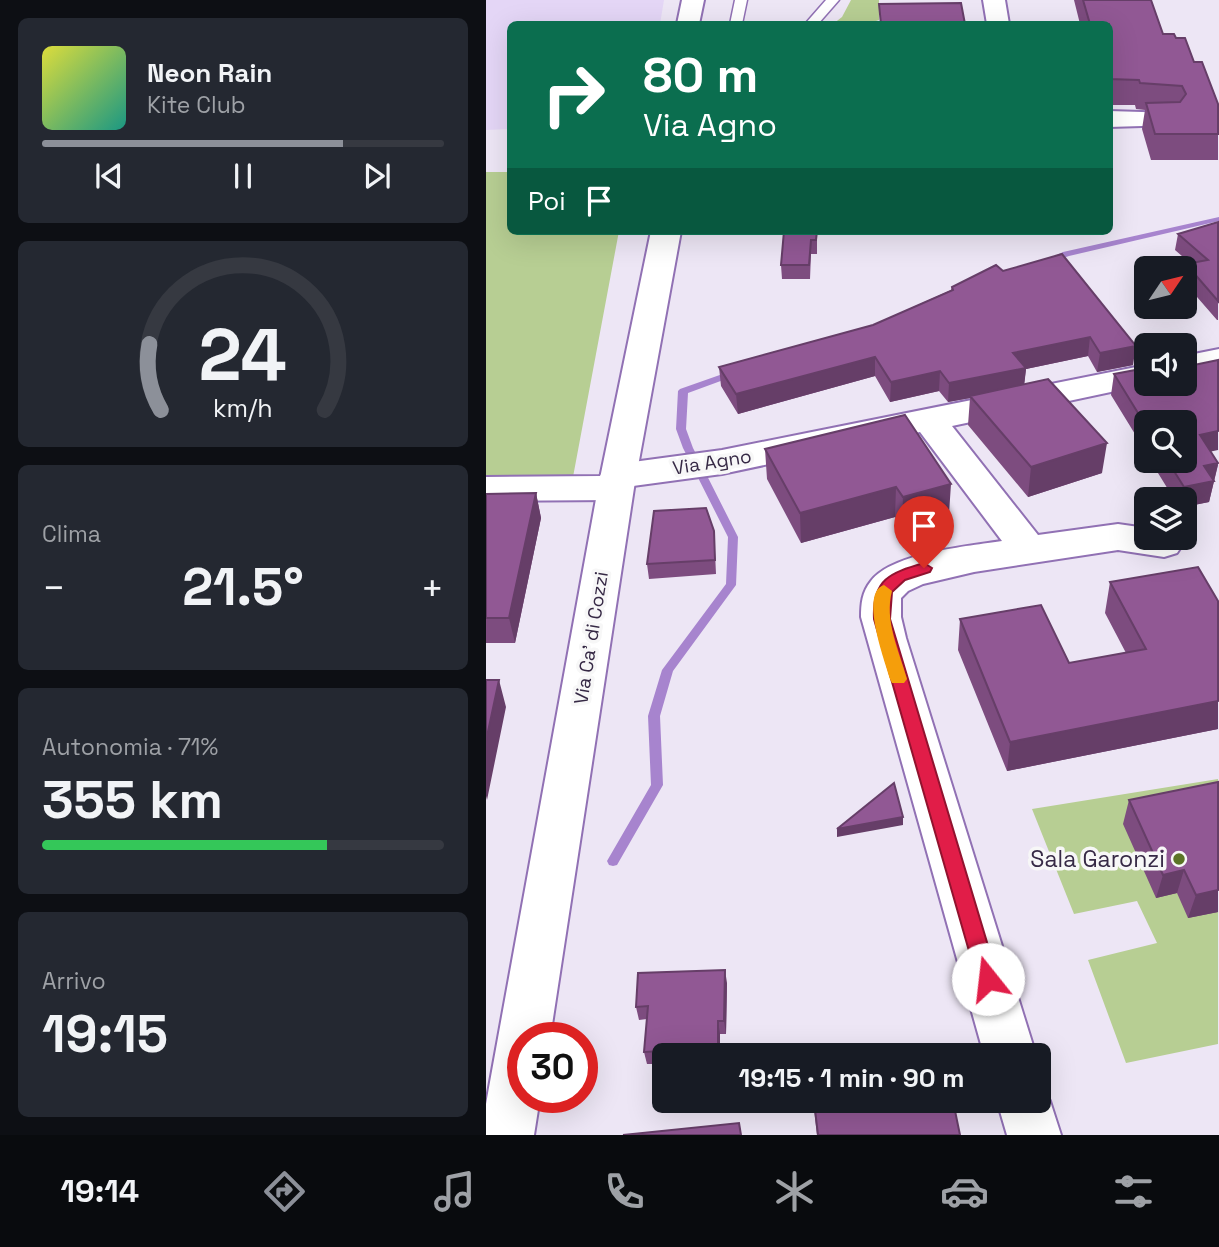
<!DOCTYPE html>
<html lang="it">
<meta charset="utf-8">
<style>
:root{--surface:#171b24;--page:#242831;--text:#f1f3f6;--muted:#9ea1a6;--line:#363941;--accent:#8c9099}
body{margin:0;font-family:"Space Grotesk",sans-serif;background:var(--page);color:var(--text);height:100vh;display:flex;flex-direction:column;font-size:26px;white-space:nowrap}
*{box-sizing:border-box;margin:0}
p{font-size:23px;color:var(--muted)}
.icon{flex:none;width:38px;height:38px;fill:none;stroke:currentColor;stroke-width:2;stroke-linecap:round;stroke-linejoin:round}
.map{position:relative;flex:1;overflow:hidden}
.sheet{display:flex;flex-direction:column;gap:18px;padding:18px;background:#0d0f14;width:486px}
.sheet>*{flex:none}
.banner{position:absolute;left:21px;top:21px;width:606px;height:214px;border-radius:10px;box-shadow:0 7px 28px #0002;background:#0b6e4f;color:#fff;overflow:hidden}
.needle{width:46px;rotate:55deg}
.controls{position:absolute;left:648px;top:256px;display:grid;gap:14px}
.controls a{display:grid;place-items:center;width:63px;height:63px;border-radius:10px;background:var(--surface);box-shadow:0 7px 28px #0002;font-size:35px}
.speed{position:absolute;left:21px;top:1022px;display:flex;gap:14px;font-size:35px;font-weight:700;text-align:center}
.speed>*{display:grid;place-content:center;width:91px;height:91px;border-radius:50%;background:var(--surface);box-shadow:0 7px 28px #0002;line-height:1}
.speed .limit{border:10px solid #d22;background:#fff;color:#111}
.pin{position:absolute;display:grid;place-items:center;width:60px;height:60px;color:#fff;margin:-72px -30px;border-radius:50% 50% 50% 0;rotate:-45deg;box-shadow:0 0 7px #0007}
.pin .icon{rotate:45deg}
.me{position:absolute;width:77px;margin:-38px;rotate:344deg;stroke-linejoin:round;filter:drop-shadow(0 0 5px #0008)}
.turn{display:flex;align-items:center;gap:24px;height:147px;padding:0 21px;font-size:32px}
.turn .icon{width:91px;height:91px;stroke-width:2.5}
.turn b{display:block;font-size:49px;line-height:60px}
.then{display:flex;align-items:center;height:66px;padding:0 21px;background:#0003;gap:14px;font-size:26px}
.big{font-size:52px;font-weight:800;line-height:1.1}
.sheet .widget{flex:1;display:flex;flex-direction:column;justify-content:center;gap:10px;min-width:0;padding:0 24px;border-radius:10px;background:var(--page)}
.sheet .dial{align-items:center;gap:0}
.dial svg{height:182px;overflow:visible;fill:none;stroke:var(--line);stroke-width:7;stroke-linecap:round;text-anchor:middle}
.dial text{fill:var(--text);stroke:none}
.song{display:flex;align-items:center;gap:21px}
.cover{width:84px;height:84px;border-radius:10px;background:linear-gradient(135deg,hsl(60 70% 55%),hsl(170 70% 35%))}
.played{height:7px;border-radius:4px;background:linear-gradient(90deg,var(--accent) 75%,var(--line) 75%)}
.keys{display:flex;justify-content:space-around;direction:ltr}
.heat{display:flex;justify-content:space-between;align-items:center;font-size:38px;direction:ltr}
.charge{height:10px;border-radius:5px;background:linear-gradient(90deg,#34c759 71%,var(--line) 0)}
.trip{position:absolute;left:166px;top:1043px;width:399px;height:70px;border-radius:10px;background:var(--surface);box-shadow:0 7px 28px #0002;font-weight:800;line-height:70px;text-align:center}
.tabs{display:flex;height:112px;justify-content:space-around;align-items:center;background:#090b0e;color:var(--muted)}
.tabs .icon{width:49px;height:49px}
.tabs .on{color:var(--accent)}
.tabs b{font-size:32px;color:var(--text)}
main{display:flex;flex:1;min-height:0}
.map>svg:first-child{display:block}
.built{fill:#e4d6f6}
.green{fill:#b7ce93}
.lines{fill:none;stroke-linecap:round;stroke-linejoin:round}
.stream{fill:#a784ce;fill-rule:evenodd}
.service-casing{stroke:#9171b4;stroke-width:3}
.minor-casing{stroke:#9171b4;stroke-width:4}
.secondary-casing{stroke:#9171b4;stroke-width:4}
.service{fill:#fff;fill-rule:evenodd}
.minor{fill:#fff;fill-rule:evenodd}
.secondary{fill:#fff;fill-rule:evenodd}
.wall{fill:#7d4c7f}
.shaded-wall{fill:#663e68}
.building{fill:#915894;stroke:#663e68;stroke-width:2}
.route{fill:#e11d48;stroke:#92132f;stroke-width:2}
.slow{fill:#f59e0b}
.poi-dot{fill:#5b7427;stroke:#f7f7f7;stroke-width:2.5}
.labels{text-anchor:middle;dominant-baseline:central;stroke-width:7;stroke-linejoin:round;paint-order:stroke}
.street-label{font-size:19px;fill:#362945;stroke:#f7f7f7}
.near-poi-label{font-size:23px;fill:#362945;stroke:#f7f7f7;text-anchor:end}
</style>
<main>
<section class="sheet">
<div class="widget">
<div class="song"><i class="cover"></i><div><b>Neon Rain</b><p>Kite Club</p></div></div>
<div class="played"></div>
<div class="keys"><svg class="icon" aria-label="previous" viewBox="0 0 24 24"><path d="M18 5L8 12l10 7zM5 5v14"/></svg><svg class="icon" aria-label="pause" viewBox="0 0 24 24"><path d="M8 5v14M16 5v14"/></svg><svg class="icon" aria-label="next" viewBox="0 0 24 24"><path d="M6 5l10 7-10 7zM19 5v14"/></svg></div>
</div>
<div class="widget dial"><svg viewBox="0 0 100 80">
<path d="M14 69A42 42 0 1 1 86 69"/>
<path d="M14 69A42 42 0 0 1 9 40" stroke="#8c9099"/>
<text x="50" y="56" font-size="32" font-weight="700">24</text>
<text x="50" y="72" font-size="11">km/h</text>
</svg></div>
<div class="widget"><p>Clima</p>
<div class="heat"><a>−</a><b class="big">21.5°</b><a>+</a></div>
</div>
<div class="widget"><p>Autonomia · 71%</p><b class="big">355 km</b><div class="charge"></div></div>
<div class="widget"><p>Arrivo</p><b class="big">19:15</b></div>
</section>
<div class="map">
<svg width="733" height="1135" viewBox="0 0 733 1135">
<rect width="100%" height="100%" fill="#ede6f5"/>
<path class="built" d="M0 0H178L174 24H24V129L0 130Z"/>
<path class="green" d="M365 0H393V20L381 24H347L356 17Z
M0 172H24V231H133L87 477 0 476Z
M732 779V1044L640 1063 602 960 671 943 651 901 588 914 546 809Z"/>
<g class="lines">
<path class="stream" d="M733 217V221L583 256 565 262 561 260 577 252Z
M248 370 251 371 253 373 251 375 202 393 200 429 207 448 252 537 250 585 187 671 174 716 177 785 131 865 127 866 123 865 121 861 165 785 162 716 176 670 240 584 242 537 197 448 190 429 192 391 194 389Z"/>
<g class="service-casing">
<path id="service" d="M249 0H261L256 24H244Z
M340 0H353L332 24H319Z"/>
</g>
<g class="minor-casing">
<path id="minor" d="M497 0H519L523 24H501Z
M623 111 689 113 693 119 689 125 623 127Z
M733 349V369L698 376V356Z
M660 365V383H667L466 426 552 535 632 524 660 528V537H693L697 544 691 553 678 557 632 550 488 572 437 584 422 591 415 598V617L420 638 550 1055H498L375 617C375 604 376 592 385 581 406 553 483 546 516 541L434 432 236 474 147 486 143 497 130 500 0 501V477L114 476 119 468 132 464 236 450Z
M553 1082 564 1101 575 1135H521L511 1101H553Z"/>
</g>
<g class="secondary-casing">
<path id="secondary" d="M196 0H218L213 24H191Z
M165 231H195L148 488 64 1038H37V1097H54L48 1135H0V1104L112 488Z"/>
</g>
<use href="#service" class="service"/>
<use href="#minor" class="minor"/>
<use href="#secondary" class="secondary"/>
</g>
<path class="wall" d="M588 0H665L677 34 690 38 708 62 732 104V160H665L656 129 659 110 650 109 649 105H623V24H594Z
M732 222V320H731L698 282V273L700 264 704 263 689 250 692 234Z
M298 231H340V234H331V254H325L324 279H296L295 265Z
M517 271 647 365 611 372 602 356 540 369 538 384 616 473 542 497 482 425 484 398 462 402 453 391 404 402 389 376 252 414 235 386 233 367 387 325 465 290 466 287Z
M628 374 725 452 732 465 723 502 698 507V499H688L664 460H698L660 422V452L625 395Z
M419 415 463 514 416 527 409 517 315 543 281 479 279 449Z
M50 493 55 518 29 643H0V494Z
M228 531 230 574 163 579 161 564Z
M624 582 732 729 521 771 472 650 474 619 583 663 640 653 619 613Z
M732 782V912L702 918 691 893 670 898 637 824 643 800Z
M241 983 240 1034H234V1055H178V1064H161L158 1052 161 1019 153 1020 150 1007Z
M327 1101H467L474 1135H331Z"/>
<path class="shaded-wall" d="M604 337 602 356 540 369 538 387 484 396V398L462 402 463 383 527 353Z
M650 346 647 365 611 372 614 353Z
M389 357V376L252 414 250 394Z
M454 371 453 391 404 402 405 382Z
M732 431V450L709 455 714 435Z
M621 443 616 473 542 497 545 467Z
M732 464 723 502 698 507V499H695L698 487 718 466Z
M465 484 463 514 416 527 417 497Z
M410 487 409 517 315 543 314 513Z
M50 493 55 518 29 643 23 618Z
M13 680 20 707 1 800 0 796V741Z
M732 691V729L521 771 524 742Z
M417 817V825L351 837V829Z
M698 870 691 893 670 898 677 875Z
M732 890V912L702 918 710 895Z
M239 970 241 983 240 1034 238 1021Z
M232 1021 234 1034V1055H233L232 1048Z"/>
<path class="building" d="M597 0H665L677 34H688L690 38H699L708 62H716L732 104V134H669L660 103 694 102 700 94 696 86 654 83 653 80 623 79V24H604Z
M475 3 479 24H395L393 4Z
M732 222V301L700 264 722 260 692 234Z
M298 231H331L330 240H325L323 265H295Z
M576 254 650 346 614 353 604 337 527 353 540 368 463 383 454 371 405 382 389 357 250 394 233 367 387 325 467 290 466 287 510 265 517 271Z
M732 360V431L714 435 732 463 718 466 728 481 698 487 681 460H698V422H660V426L628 374 660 368V383H698V367Z
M562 379 621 443 545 467 484 396Z
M419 415 465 484 417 497 410 487 314 513 279 449Z
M50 493 23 618H0V494Z
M220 508 228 531 229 560 161 564 168 511Z
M712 567 732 601V701L524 742 474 619 555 605 583 663 660 649 624 582Z
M0 680H13L0 741Z
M732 782V890L710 895 698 870 677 875 643 800Z
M408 783 417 817 351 829Z
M239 970 238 1021H232V1048L158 1052 162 1006 150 1007 152 973Z
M328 1101H467L474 1135H332Z
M253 1123 255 1135H137Z"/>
<path class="route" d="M438 563 446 568 444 572 419 580 406 592 404 619 512 979 509 985 502 988 494 985 491 979 388 619C386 579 404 573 438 563Z"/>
<path class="slow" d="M398 585 406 591C398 620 413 651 421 679L418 683H406L404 679C399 661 373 593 398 585Z"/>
<circle class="poi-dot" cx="693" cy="859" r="7"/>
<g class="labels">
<g class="street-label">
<text transform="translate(226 462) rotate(-9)">Via Agno</text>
<text transform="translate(105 638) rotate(-81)">Via Ca' di Cozzi</text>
</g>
<g class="near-poi-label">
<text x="679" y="859">Sala Garonzi</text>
</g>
</g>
</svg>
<div class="controls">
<a><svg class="needle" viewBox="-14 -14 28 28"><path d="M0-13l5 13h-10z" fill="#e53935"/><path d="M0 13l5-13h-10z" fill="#9ea1a6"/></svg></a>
<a><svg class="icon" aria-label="sound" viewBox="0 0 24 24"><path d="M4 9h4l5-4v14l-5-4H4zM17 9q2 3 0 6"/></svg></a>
<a><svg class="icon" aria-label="search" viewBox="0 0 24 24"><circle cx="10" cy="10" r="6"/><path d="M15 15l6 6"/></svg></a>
<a><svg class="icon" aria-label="layers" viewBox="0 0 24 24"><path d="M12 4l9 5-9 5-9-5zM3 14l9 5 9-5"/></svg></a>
</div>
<div class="speed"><div class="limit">30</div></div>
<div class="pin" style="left:438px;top:568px;background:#d93025"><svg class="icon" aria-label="arrive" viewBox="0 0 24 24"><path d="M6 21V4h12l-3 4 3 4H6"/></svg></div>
<svg class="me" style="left:502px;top:979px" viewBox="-20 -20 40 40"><circle r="19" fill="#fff"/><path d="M0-13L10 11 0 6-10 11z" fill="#e11d48"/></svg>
<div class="trip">19:15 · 1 min · 90 m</div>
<div class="banner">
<div class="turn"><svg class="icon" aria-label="right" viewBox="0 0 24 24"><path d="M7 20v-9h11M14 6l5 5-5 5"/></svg><div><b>80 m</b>Via Agno</div></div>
<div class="then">Poi<svg class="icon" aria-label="arrive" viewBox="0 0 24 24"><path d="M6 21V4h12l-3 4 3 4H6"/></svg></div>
</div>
</div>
</main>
<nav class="tabs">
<b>19:14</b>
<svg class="icon on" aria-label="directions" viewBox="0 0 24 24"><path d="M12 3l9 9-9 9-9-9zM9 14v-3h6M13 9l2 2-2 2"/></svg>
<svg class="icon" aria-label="music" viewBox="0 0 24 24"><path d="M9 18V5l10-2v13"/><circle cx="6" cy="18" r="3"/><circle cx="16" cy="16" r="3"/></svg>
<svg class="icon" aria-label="phone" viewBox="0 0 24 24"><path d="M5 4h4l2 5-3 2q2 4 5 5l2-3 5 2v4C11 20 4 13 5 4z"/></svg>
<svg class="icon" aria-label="climate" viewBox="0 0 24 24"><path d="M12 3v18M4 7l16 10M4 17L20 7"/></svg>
<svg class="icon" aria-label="car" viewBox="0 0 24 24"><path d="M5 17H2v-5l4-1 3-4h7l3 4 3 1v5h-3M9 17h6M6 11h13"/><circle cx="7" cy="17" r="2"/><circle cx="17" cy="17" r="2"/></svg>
<svg class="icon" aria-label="filters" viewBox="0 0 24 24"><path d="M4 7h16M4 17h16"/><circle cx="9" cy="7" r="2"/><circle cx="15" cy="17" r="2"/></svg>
</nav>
